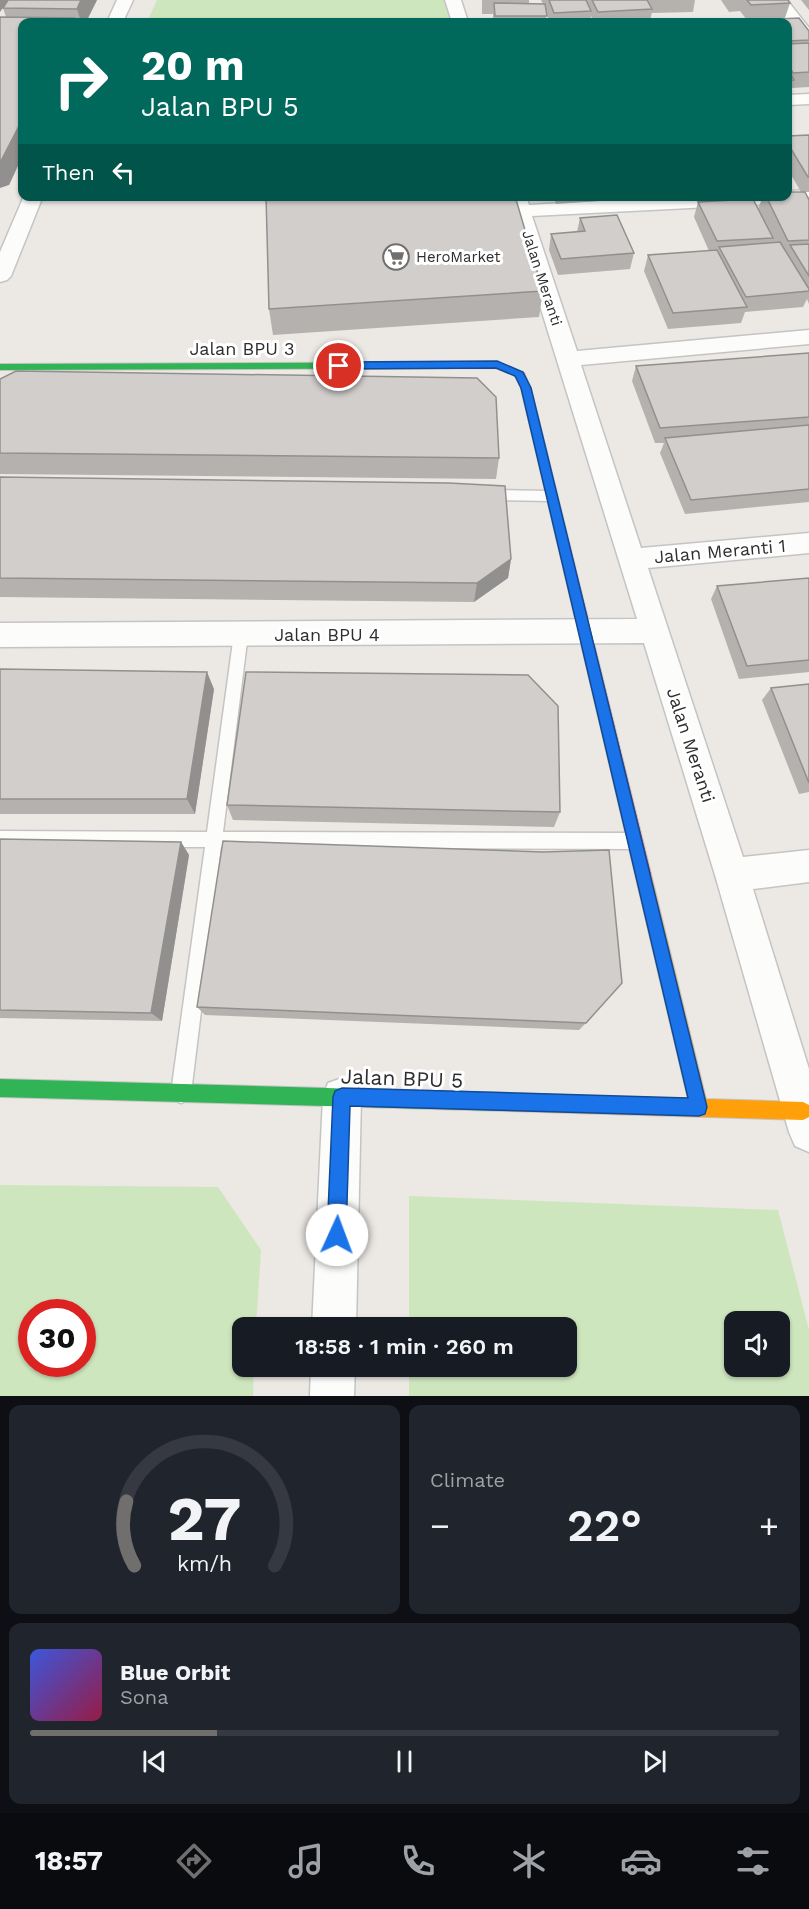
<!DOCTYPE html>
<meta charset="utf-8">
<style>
:root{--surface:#171b24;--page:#20242c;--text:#f1f3f6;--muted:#9ea1a6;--line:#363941;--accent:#706f6e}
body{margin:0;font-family:"Work Sans",sans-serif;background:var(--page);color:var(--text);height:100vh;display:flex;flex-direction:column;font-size:22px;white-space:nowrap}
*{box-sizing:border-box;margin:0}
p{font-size:20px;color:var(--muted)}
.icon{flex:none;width:33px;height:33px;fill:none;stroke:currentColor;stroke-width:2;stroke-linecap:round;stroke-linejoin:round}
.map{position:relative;height:1396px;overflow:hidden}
.sheet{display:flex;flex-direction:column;gap:9px;padding:9px;background:#0d0f14;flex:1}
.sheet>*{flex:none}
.hud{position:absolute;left:18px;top:18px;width:774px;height:183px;border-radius:12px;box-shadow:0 2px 4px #0004;background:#00695c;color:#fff;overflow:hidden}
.tools{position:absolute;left:724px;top:1311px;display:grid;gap:12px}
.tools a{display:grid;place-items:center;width:66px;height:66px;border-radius:12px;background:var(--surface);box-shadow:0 2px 4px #0004;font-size:30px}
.speed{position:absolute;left:18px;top:1299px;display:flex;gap:12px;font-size:30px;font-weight:700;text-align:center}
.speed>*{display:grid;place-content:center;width:78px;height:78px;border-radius:50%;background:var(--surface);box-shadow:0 2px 4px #0004;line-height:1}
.speed .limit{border:9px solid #d22;background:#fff;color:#111}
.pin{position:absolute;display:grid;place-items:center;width:51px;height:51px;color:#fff;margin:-26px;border:3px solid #fff;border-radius:50%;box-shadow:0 2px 6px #0007}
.me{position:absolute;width:66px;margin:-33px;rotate:2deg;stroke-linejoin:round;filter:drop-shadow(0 0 4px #0008)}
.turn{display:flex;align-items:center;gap:21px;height:126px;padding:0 24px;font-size:27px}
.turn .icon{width:78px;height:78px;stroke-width:2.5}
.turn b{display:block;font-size:42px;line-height:51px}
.then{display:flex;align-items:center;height:57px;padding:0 24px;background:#0003;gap:12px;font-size:22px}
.big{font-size:45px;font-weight:600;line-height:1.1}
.sheet .card{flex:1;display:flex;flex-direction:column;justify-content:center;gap:9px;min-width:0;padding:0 21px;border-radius:12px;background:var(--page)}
.sheet .dial{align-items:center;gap:0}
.dial svg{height:156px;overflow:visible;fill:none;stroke:var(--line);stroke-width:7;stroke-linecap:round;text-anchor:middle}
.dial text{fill:var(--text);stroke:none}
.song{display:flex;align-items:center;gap:18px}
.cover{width:72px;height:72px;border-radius:9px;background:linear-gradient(135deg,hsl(230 70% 55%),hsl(340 70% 35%))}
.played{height:6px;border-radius:3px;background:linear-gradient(90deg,var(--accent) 25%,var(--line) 25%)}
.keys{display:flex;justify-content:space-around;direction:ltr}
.heat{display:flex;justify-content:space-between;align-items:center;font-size:33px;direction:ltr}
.sheet .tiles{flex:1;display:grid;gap:9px;grid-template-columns:1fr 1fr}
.card:last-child{grid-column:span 2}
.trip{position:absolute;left:232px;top:1317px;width:345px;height:60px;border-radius:12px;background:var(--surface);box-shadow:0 2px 4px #0004;font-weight:600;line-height:60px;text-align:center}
.dock{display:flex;height:96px;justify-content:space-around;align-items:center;background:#090b0e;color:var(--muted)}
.dock .icon{width:42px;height:42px}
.dock .current{color:var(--accent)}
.dock b{font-size:27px;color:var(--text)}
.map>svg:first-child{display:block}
.green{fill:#cee6be;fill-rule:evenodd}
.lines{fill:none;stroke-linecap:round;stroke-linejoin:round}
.lane-casing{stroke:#c5c4c5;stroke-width:3}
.street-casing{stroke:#c5c4c5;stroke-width:3}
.fast-casing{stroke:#c5c4c5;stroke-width:2}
.slow-casing{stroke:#c5c4c5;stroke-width:2}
.jam-casing{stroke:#c5c4c5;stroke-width:2}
.lane{fill:#fcfcfb;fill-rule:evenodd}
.street{fill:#fcfcfb;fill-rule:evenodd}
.fast{fill:#30b455;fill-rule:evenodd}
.slow{fill:#ff9f0a;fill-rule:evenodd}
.jam{fill:#e5322d;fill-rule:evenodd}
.wall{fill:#b4b1af}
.shaded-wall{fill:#92908e}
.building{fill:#d1cecb;stroke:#92908e;stroke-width:1.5}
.route{fill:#1a73e8;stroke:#114b97;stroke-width:1.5}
.labels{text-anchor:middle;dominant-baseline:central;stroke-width:6;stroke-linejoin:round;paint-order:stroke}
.far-poi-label{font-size:15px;fill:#2e2e2e;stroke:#fff;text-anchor:start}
.far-street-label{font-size:15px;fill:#2e2e2e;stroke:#fff}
.street-label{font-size:18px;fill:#2e2e2e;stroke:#fff}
.near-street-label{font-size:21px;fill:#2e2e2e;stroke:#fff}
</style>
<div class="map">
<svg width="809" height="1396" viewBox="0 0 809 1396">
<rect width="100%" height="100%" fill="#ece8e4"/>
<path class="green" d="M157 0H445L452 22H147Z
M0 1185 218 1187 261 1250 256 1327 243 1328V1366L254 1367 253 1396H0ZM82 1312V1364H32V1312Z
M409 1196 778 1210 809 1330V1396H409V1367L567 1366V1328L409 1327ZM735 1322H780V1366H735Z"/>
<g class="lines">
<g class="lane-casing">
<path id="lane" d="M486 490 551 491 557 496 551 501 486 500 480 495Z
M241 628 246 630 248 634 223 832 634 833 640 835 642 841 640 847 634 849 221 847 191 1093 188 1100 181 1103 174 1100 171 1093 205 847H0V831L207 832 234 634 236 630Z"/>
</g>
<g class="street-casing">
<path id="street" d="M117 0H133L123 22H107Z
M445 0H461L468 22H452Z
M771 0H787L809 28V43L803 41Z
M809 94V104L788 105V95Z
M809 190V202L532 216 577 351 809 330V344L581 365 641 548 809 533V553L648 568 743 857 809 850V882L753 889 809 1069V1152L795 1146 789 1132 715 875 644 643 0 647V623L637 619 506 196H526L529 205 687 196H788V191Z
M24 196H43L11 276 7 280 0 282V252Z
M342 1078 356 1083 361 1097 356 1328H312L323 1097 328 1083Z
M311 1366H355L354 1396H310Z"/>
</g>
<g class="fast-casing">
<path id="fast" d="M497 362 525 375 520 378 496 368 0 370V364Z
M0 1079 505 1093 511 1096 514 1102 511 1108 505 1111 0 1097Z"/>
</g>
<g class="slow-casing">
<path id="slow" d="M643 867 648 869 651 874 706 1099 803 1102 809 1105V1117L803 1120 505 1111 499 1108 496 1102 499 1096 505 1093 688 1099 635 874 638 869Z"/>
</g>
<g class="jam-casing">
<path id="jam" d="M520 372 524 373 531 388 651 874 648 879 643 881 638 879 635 874 521 388 515 375Z"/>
</g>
<use href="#lane" class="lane"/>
<use href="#street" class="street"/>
<use href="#fast" class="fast"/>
<use href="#slow" class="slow"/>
<use href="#jam" class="jam"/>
</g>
<path class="wall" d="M97 0 86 22H22V157L9 185 6 17 3 8Z
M482 0H529V4H543L541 0H695L693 12 652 13V12L650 21 657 22H594L591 16 590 22H550L546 13V22H493V14H482Z
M721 0H788L790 3 785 18 747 20 740 11 729 12Z
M801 0H809V10Z
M799 18 809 31V87L792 88 789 96H788V22H758L759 20Z
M809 135V192H805L808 198 809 196V304L807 299 803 307 745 312 741 323 668 329 644 271 648 255 709 251 694 217 698 202 768 228 758 209 763 196H788L801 192 790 173 788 178V144Z
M553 196H628V199L556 204Z
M580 218 634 253 630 269 558 275 549 250 551 234 577 232Z
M543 291 539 317 273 335 269 309Z
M809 353V502L685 514 660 453 664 443H655L632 381 636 366Z
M0 379 499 458 496 479 0 474Z
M0 477 511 559 508 578 474 602 0 597Z
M809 578V672L739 679 711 599 717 586Z
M0 669 214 689 195 814H0Z
M809 684V792L799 794 762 700 771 688Z
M227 805 560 812 554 827 233 820Z
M0 839 181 842 189 855 162 1021 0 1018Z
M197 1007 586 1023 579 1030 205 1015Z"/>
<path class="shaded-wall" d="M0 0H8L0 12Z
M81 0H97L86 22H81L77 9Z
M22 120V157L9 185 0 188V163Z
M511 559 508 578 474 602 477 583Z
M207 672 214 689 195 814 187 799Z
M181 842 189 855 162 1021 151 1013Z"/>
<path class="building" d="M8 0H81L77 9 3 8Z
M549 0H586L591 11 554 13Z
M592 0H647L652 9 598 12Z
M747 0H788L790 3 751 5Z
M494 3 545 4 547 16H495Z
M0 17 74 18 71 22H22V120L0 163Z
M799 18 809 31V40L788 41V22H760L759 20Z
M657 21V22H622Z
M708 21 709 22H664Z
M751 21 752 22H720Z
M809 43V72L793 73 788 64V44Z
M788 70 794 80 788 81Z
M809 135V177H808L788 144V136Z
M788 192H805L809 200V240L788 241 766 196H788Z
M266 196H515L543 291 269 309Z
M753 199 773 238 717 241 698 202Z
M617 215 634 253 561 259 551 234 585 231 580 218Z
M780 242 809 289V291L746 297 719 247Z
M809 244V276L790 245Z
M717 250 747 307 673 313 648 255Z
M809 353V417L660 428 636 366Z
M16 371 477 378 496 397 499 458 0 453V379Z
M809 425V489L691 500 665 438Z
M0 477 449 483 505 486 511 559 477 583 0 578Z
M809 578V660L747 666 717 586Z
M0 669 207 672 187 799H0Z
M246 672 528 675 558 706 560 812 227 805Z
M809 684V783L771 688Z
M0 839 181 842 151 1013 0 1010Z
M223 841 543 852 609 850 622 983 586 1023 197 1007Z"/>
<path class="route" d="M497 361 523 372 531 388 707 1107 705 1114 699 1116 350 1106 346 1235 344 1242 337 1245 330 1242 327 1235 333 1097 335 1091 342 1088 688 1098 521 388 515 376 496 368 339 369 334 366 339 362Z"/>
<defs>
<g id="supermarket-ring" transform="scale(1.35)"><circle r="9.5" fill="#fff" stroke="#706f6e" stroke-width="1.5"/><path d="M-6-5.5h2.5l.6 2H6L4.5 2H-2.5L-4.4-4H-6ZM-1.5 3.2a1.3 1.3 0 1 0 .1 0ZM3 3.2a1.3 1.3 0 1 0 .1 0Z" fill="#706f6e"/></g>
</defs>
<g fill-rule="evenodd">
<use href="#supermarket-ring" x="396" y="257"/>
</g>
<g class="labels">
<g class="far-poi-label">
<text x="416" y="257">HeroMarket</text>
</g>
<g class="far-street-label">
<text transform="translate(542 278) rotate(72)">Jalan Meranti</text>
</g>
<g class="street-label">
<text x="242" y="348">Jalan BPU 3</text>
<text transform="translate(720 551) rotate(-5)">Jalan Meranti 1</text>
<text x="327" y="634">Jalan BPU 4</text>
<text transform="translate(691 745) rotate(72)">Jalan Meranti</text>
</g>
<g class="near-street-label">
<text transform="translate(402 1078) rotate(2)">Jalan BPU 5</text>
</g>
</g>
</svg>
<div class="tools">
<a><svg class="icon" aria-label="sound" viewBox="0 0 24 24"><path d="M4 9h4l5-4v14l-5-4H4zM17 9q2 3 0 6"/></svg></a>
</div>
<div class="speed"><div class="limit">30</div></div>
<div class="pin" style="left:339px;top:366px;background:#d93025"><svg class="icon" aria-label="arrive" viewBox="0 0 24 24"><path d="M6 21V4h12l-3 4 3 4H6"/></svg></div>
<svg class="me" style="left:337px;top:1235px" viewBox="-20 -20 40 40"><circle r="19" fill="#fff"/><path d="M0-13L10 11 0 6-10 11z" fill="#1a73e8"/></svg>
<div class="trip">18:58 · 1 min · 260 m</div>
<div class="hud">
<div class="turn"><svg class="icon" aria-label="right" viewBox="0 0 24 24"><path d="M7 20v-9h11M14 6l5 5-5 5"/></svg><div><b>20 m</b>Jalan BPU 5</div></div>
<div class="then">Then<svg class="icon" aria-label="left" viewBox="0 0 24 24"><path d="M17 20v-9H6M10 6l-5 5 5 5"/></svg></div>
</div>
</div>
<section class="sheet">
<div class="tiles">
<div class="card dial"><svg viewBox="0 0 100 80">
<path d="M14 69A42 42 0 1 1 86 69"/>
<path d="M14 69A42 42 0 0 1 10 36" stroke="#706f6e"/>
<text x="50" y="56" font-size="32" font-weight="700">27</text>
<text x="50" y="72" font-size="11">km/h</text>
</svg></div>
<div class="card"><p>Climate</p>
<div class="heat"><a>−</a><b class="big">22°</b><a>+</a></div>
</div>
<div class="card">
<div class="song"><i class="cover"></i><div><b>Blue Orbit</b><p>Sona</p></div></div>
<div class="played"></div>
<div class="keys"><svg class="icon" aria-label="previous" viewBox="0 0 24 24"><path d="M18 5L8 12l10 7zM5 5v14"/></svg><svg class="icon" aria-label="pause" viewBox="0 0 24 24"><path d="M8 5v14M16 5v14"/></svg><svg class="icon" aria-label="next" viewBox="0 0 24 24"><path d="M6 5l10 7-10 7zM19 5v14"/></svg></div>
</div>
</div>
</section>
<nav class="dock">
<b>18:57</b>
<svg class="icon current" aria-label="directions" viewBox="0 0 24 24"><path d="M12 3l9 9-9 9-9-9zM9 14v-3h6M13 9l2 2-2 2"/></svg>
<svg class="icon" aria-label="music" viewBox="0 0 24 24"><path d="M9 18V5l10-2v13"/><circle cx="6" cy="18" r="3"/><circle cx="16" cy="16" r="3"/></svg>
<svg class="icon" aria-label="phone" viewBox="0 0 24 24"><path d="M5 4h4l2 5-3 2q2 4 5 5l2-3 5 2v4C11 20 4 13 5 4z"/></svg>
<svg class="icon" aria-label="climate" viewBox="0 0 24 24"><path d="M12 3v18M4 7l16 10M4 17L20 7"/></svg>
<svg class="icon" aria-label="car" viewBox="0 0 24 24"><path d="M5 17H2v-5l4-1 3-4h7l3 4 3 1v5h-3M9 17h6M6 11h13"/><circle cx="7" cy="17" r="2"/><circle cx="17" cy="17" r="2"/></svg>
<svg class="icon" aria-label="filters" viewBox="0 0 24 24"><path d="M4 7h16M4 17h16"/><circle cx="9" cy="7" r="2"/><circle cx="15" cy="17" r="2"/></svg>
</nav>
